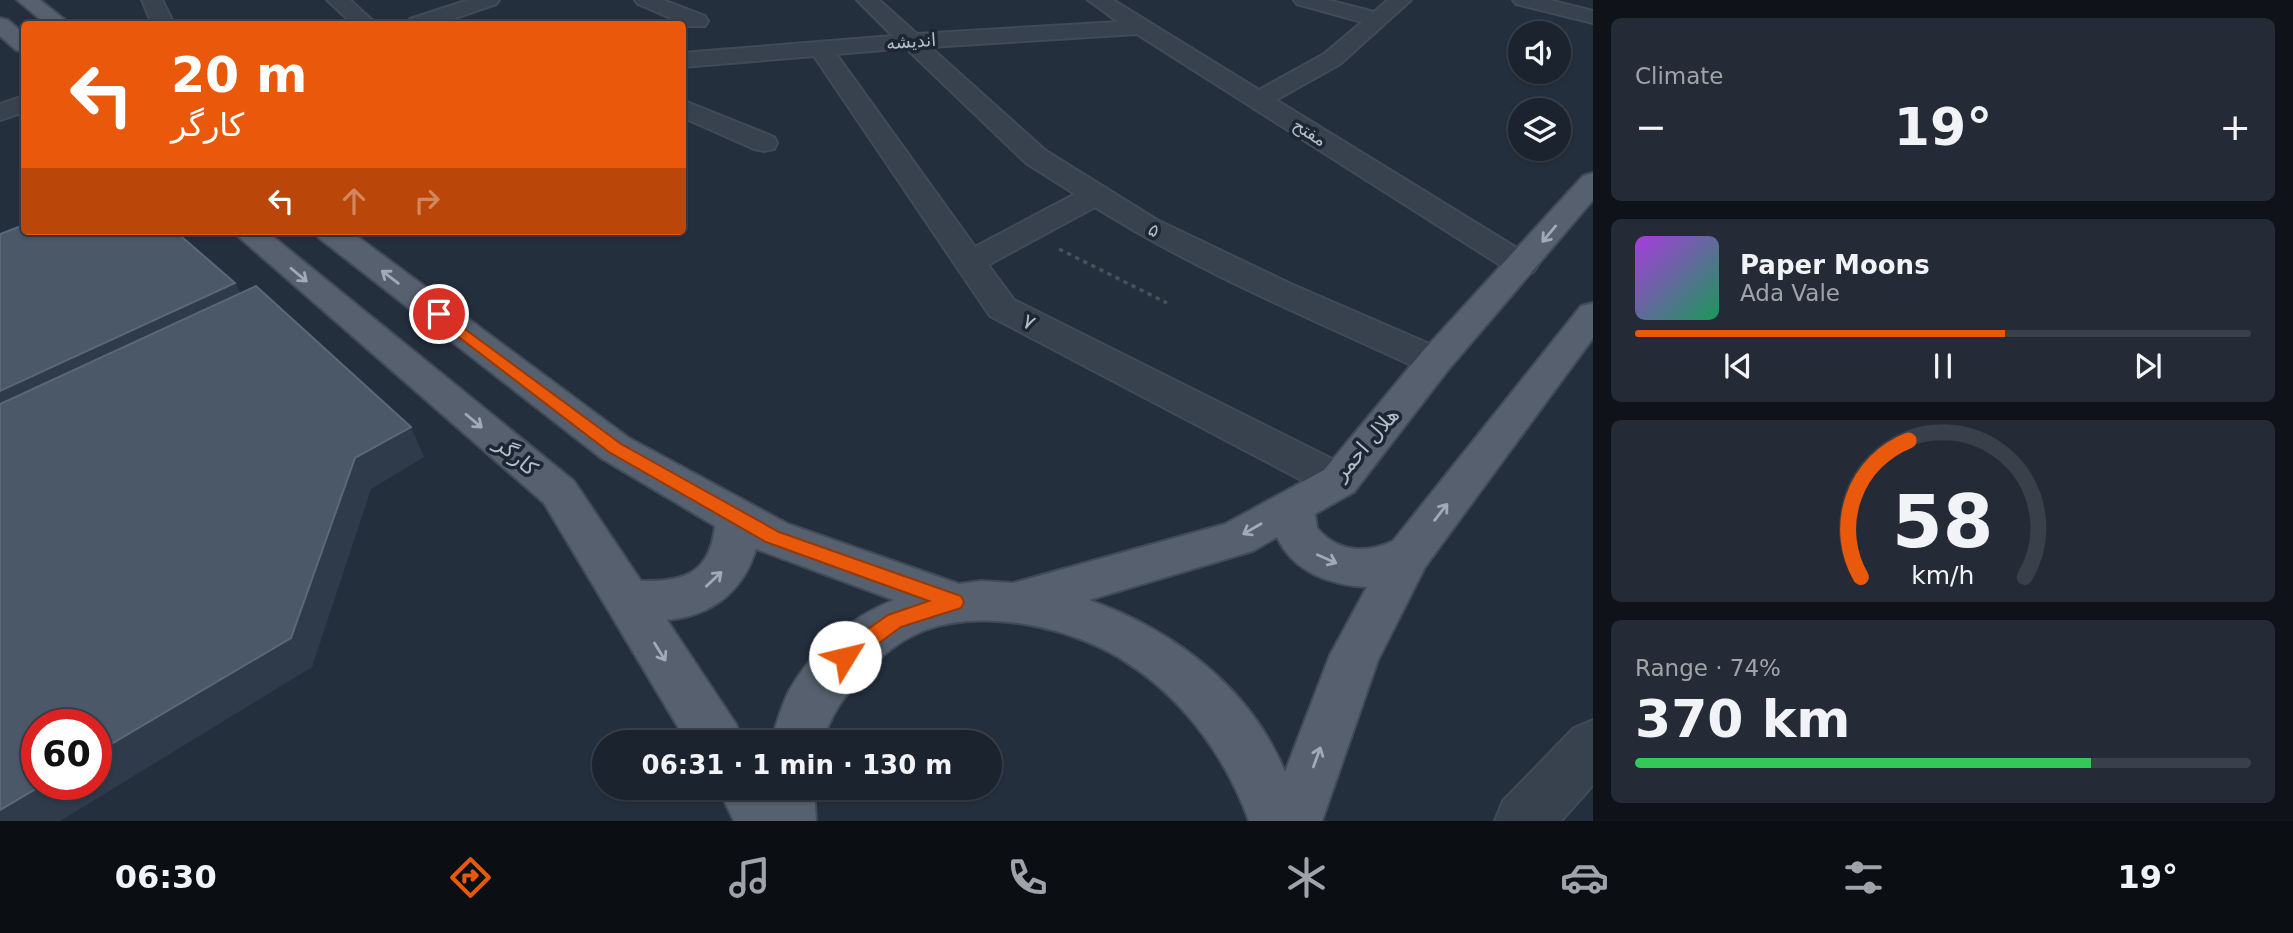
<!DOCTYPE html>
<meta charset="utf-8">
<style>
:root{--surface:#1b232e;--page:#242b36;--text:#f1f3f6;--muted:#a0a4aa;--line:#39404a;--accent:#ea580c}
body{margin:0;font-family:"DejaVu Sans",Vazirmatn,sans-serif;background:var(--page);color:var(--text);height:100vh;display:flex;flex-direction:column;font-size:26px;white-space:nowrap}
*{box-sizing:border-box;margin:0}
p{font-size:23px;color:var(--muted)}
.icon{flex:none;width:38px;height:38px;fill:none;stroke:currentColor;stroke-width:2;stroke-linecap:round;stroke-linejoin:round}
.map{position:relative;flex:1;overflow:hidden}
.details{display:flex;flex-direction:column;gap:18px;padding:18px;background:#0f1319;width:700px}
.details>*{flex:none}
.guide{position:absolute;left:21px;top:21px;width:665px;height:214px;border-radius:7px;box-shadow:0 2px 5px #0004,0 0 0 2px var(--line);background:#ea580c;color:#fff;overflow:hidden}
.buttons{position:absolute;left:1508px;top:21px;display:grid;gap:14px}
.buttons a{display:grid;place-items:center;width:63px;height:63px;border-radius:50%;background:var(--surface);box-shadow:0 2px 5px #0004,0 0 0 2px var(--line);font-size:35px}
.speed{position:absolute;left:21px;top:709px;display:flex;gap:14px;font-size:35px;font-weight:700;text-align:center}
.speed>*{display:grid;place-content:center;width:91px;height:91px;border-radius:50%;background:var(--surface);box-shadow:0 2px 5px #0004,0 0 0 2px var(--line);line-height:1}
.speed .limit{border:10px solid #d22;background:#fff;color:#111}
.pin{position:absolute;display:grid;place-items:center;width:60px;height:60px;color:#fff;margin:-30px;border:4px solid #fff;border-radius:50%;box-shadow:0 2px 7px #0007}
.me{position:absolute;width:77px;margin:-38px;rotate:54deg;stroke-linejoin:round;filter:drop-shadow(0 0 5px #0008)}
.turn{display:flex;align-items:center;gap:24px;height:147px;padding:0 35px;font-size:32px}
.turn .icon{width:91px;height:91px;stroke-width:2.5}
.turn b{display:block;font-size:49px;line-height:60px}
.lanes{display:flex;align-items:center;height:66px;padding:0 35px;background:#0003;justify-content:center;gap:35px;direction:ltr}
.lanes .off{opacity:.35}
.big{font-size:52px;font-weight:700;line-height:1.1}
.details .tile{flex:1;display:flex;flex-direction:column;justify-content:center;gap:10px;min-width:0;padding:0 24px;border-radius:10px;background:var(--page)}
.details .dial{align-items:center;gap:0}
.dial svg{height:182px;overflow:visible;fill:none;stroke:var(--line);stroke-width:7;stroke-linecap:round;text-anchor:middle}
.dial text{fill:var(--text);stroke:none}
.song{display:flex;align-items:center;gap:21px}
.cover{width:84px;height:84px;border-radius:10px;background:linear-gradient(135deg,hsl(280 70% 55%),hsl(150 70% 35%))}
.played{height:7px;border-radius:4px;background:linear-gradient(90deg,var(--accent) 60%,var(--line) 60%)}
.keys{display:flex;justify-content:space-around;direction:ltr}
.heat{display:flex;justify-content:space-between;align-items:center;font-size:38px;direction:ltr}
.charge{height:10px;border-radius:5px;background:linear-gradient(90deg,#34c759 74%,var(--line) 0)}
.trip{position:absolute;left:592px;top:730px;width:410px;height:70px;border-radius:35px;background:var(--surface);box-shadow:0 2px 5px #0004,0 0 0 2px var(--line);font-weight:700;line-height:70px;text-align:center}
.tabs{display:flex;height:112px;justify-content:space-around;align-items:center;background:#0b0e12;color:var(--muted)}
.tabs .icon{width:49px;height:49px}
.tabs .on{color:var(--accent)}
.tabs b{font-size:32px;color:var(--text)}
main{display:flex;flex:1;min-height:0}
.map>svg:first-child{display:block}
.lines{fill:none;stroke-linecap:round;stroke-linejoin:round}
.street-casing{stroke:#414a57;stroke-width:4}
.primary-casing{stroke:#414a57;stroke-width:4}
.path{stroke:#3f5557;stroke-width:3.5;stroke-dasharray:4.5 4.5;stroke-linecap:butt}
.street{fill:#38414e;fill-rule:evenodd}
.primary{fill:#56606e;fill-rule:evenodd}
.shaded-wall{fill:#2f3b4b}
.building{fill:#4b5868;stroke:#5c6777;stroke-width:2}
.oneway{stroke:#a1aab7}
.route{fill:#ea580c;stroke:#983908;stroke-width:2}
.labels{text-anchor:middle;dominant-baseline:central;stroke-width:7;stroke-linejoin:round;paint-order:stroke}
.far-street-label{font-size:18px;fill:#b4bcc9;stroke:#1d2633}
.street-label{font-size:21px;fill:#b4bcc9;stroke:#1d2633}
</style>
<main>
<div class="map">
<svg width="1593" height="821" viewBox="0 0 1593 821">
<rect width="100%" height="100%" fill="#242f3e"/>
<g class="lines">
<g class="street-casing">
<path id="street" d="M142 0H162L174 24H152Z
M327 0H350L376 24H353Z
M468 0H499L496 4 438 24H407L410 19Z
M635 0H663L705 16 708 21 705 26H689L638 4Z
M857 0H879L917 34 1118 22 1088 0H1113L1259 90 1324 54 1362 22 1297 4 1294 0H1328L1374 12 1388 0H1411L1340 64 1276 100 1533 258 1538 265 1533 272 1522 275 1511 272 1137 34 930 47 1046 151 1157 220 1291 284 1448 352 1453 361 1448 370 1435 373 1422 370C1312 319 1198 272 1095 207L988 265 1014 300 1354 470 1360 481 1354 492 1339 497 1324 492 990 316 814 56 682 67V53L893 36ZM906 48 1026 163 1075 194 975 247 836 54Z
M1513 0H1549L1593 11V23L1516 4Z
M24 96V112L0 120V104Z
M682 100 774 137 777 143 774 149 764 151 754 149 682 117Z
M1593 720V785L1561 821H1495L1503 801 1574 728Z"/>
</g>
<g class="primary-casing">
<path id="primary" d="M17 0H40L70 24H46Z
M0 18 8 20 24 34V52L16 50 0 36Z
M1593 173V200L1448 370 1354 492 1315 514 1317 528C1337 552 1366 554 1393 541L1581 306 1593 303V338L1425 567 1378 660 1322 821H1249C1227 760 1187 703 1132 666 1077 627 976 604 914 635 892 646 875 661 860 679 842 699 830 716 823 742H771C776 725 781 707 789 691 811 651 852 616 894 600L756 549C743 592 711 616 667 620L736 724 743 742H687L544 503 232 231H266L574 481 641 581C685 582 710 573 715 526L601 458 319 238 315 231H350L629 438 788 524 959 584 981 581 1013 583 1225 524 1324 470 1422 352 1583 176ZM1277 537C1293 572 1330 585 1367 587L1330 655 1285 772C1250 687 1173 630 1089 600L1253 551Z
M718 788H814L816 821H734Z"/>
</g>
<path class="path" d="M1059 249 1167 303"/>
<use href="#street" class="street"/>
<use href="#primary" class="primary"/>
</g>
<path class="shaded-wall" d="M235 283 251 313 0 434V391Z
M411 427 424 457 371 489 312 667 60 821H0V810L44 784H96V753L355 458Z"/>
<path class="building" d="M24 225V231H175L235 283 0 391V234Z
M256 286 411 427 355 458 291 638 96 753V724H37V784H44L0 810V404Z"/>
<defs><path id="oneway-shaft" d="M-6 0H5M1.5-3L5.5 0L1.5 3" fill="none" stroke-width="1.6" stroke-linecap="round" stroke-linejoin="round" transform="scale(1.75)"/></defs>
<g class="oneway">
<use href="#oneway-shaft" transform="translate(1549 234) rotate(130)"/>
<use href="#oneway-shaft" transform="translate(299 275) rotate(40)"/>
<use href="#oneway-shaft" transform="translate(390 277) rotate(-143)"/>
<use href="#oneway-shaft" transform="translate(474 421) rotate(40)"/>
<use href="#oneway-shaft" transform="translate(1441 512) rotate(-52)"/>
<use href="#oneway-shaft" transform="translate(1252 529) rotate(150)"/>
<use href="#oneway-shaft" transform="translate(1327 559) rotate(24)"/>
<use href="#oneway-shaft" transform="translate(714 579) rotate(-43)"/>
<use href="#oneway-shaft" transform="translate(660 652) rotate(58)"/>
<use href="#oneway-shaft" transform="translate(1317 757) rotate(-70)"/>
</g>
<path class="route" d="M439 310 621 444 779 532 961 596 964 602 961 608 901 627 852 663 845 666 838 663 835 657 838 650 888 615 929 601 766 542 609 452 434 318 432 314Z"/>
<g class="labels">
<g class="far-street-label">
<text transform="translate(911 41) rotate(-4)">اندیشه</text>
<text transform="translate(1310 132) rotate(32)">مفتح</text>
<text transform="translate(1154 230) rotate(27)">۵</text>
</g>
<g class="street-label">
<text transform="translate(1029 322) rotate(27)">۷</text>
<text transform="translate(1366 444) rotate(-49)">هلال احمر</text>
<text transform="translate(516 456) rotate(40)">کارگر</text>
</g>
</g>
</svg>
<div class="buttons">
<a><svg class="icon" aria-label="sound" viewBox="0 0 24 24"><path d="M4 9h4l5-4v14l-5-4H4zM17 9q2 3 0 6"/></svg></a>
<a><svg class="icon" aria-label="layers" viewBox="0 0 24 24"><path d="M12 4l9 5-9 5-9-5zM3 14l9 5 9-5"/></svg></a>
</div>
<div class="speed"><div class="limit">60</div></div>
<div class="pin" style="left:439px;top:314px;background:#d93025"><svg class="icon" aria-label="arrive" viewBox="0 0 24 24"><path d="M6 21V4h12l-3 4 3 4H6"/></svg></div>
<svg class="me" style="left:845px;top:657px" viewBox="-20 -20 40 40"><circle r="19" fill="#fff"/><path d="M0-13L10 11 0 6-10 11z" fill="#ea580c"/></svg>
<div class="trip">06:31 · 1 min · 130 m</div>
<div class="guide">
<div class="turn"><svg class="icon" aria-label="left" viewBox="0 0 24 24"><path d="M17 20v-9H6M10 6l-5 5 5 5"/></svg><div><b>20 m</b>کارگر</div></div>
<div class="lanes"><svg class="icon" aria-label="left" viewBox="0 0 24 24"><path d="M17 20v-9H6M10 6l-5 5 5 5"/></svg><svg class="icon off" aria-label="ahead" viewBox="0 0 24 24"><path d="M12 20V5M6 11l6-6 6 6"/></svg><svg class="icon off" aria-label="right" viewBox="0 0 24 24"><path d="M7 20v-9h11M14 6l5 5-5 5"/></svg></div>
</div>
</div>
<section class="details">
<div class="tile"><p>Climate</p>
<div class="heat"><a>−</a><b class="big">19°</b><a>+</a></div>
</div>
<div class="tile">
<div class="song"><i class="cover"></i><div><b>Paper Moons</b><p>Ada Vale</p></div></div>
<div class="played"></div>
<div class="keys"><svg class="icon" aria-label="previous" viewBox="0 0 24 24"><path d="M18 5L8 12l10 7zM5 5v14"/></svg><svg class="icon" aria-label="pause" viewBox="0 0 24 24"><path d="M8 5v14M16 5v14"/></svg><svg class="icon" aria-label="next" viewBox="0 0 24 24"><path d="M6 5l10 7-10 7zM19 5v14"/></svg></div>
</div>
<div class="tile dial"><svg viewBox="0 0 100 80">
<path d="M14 69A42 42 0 1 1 86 69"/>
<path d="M14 69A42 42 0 0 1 35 9" stroke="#ea580c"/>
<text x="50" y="56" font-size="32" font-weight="700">58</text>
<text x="50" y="72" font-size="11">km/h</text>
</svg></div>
<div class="tile"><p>Range · 74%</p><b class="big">370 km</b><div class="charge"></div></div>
</section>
</main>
<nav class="tabs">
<b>06:30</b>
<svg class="icon on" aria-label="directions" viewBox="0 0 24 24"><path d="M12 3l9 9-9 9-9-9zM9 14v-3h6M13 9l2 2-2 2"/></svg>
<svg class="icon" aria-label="music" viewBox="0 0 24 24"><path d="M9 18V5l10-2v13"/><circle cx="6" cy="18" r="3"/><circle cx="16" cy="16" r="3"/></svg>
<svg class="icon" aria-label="phone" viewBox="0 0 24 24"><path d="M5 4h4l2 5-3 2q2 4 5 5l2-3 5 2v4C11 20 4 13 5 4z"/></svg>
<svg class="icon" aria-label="climate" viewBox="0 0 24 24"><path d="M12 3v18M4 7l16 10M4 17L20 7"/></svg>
<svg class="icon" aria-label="car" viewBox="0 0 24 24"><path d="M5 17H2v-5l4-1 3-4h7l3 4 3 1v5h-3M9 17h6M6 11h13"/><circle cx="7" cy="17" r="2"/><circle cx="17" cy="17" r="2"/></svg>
<svg class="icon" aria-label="filters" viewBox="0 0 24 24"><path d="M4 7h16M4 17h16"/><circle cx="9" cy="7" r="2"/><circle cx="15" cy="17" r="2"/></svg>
<b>19°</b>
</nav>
